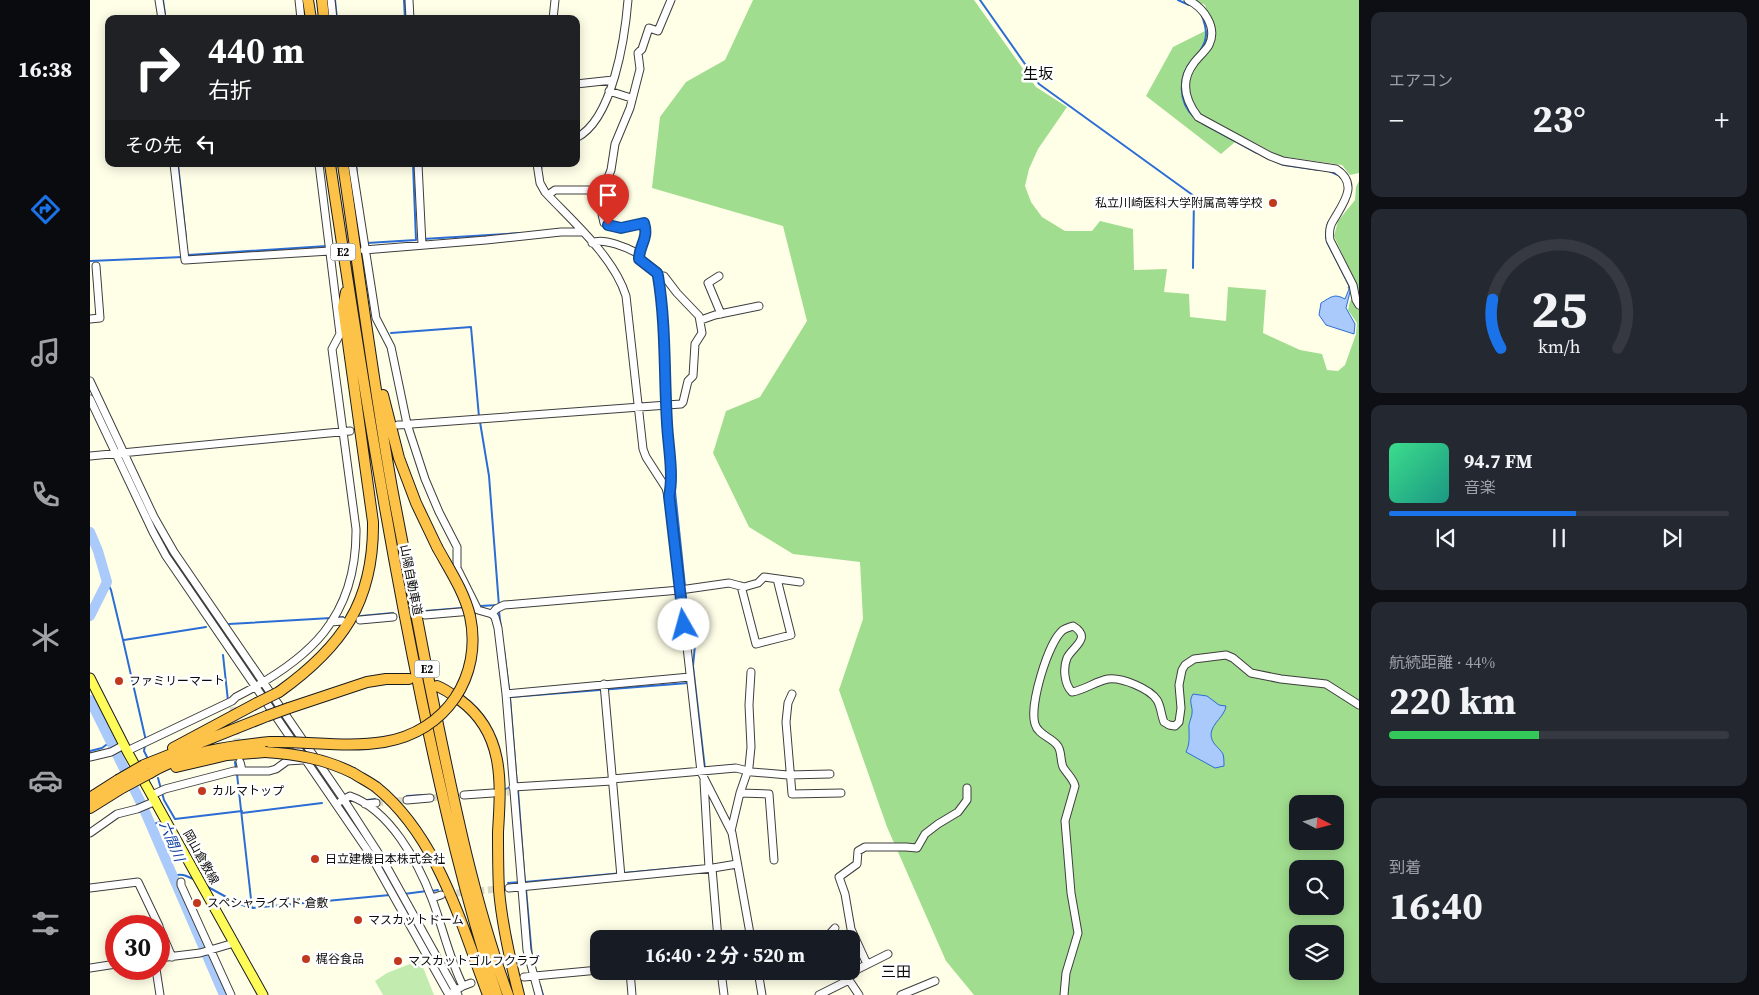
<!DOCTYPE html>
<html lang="ja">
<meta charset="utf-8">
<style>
:root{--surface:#171b24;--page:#242831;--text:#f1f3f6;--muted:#9ea1a6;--line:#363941;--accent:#1a73e8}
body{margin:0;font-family:"Source Serif 4","Noto Sans JP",serif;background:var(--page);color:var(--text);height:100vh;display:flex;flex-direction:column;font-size:19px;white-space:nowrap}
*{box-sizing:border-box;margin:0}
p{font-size:16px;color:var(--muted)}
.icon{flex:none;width:28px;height:28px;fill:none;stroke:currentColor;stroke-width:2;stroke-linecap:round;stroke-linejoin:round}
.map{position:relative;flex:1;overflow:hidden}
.side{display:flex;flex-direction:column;gap:12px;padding:12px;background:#0d0f14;width:400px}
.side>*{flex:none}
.hud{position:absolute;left:15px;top:15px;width:475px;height:152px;border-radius:10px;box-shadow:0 2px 12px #0003;background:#202124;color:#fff;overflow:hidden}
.needle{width:32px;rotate:96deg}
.tools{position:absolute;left:1199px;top:795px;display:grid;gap:10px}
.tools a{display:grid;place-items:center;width:55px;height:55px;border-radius:10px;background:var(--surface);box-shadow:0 2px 12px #0003;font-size:25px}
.speed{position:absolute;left:15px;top:915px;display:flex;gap:10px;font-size:25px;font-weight:700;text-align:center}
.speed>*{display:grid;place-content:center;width:65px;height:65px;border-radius:50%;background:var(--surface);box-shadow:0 2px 12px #0003;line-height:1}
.speed .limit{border:8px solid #d22;background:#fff;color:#111}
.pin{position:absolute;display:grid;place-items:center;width:42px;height:42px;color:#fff;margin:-51px -21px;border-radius:50% 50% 50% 0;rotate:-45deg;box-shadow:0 0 5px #0007}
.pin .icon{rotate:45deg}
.me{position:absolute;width:55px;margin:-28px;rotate:353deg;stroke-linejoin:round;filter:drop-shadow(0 0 4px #0008)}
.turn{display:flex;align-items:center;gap:18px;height:105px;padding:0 20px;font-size:22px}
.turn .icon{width:65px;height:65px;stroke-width:2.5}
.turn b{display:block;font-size:35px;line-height:42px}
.then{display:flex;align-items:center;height:48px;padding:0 20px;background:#0003;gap:10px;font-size:19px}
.big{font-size:38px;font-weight:700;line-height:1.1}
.side .widget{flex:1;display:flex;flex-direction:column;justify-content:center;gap:8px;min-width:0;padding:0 18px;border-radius:10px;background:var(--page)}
.side .dial{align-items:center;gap:0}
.dial svg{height:130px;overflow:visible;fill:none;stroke:var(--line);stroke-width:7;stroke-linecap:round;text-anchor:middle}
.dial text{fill:var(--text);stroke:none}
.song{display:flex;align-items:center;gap:15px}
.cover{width:60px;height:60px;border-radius:8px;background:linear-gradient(135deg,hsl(150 70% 55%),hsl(170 70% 35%))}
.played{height:5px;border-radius:2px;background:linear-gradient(90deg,var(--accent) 55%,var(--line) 55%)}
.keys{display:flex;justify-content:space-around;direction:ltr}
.heat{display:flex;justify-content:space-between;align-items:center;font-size:28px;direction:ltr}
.charge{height:8px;border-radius:4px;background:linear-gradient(90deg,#34c759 44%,var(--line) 0)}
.trip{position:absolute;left:500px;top:930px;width:270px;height:50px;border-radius:10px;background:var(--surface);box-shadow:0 2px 12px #0003;font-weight:700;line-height:50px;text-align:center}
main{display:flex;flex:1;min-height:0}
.tabs{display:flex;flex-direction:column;width:90px;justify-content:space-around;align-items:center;background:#090b0e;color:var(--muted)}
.tabs .icon{width:35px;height:35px}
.tabs .current{color:var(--accent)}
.tabs b{font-size:22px;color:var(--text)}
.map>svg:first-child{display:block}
.green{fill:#c2ebb0}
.forest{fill:#a1dd8f;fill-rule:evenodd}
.water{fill:#a9cafa;stroke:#2c6dd5}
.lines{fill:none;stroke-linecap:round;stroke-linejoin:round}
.stream{stroke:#2c6dd5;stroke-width:2}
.river{stroke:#a9cafa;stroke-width:10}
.minor-tunnel{stroke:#dadac7;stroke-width:7;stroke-dasharray:7 3.5;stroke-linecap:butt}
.minor-casing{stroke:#3e3e3e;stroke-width:9}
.major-casing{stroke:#1c1c1c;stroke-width:11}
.highway-casing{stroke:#1c1c1c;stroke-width:12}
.minor{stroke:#fff;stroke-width:7}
.major{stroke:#fffb58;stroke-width:9}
.highway{stroke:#fdc248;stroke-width:10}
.highway-bridge-casing{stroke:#1c1c1c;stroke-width:12;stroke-linecap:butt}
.highway-bridge{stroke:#fdc248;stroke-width:10}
.route-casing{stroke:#114b97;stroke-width:12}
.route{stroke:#1a73e8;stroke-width:9}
.poi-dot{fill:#c2381c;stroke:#fff;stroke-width:2}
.labels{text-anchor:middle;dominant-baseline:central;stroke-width:5;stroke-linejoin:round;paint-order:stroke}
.shield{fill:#fff;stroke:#545454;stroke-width:1}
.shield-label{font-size:11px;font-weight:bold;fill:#0b0b0b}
.poi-label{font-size:12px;fill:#0b0b0b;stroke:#fff;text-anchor:start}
.street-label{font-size:12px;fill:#0b0b0b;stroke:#fff}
.water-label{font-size:14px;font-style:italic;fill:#0e41a2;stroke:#fff}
.quarter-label{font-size:15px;fill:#0b0b0b;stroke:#fff}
</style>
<main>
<nav class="tabs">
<b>16:38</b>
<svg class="icon current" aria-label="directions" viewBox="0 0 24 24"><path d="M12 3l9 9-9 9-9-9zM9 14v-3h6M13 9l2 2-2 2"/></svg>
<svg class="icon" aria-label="music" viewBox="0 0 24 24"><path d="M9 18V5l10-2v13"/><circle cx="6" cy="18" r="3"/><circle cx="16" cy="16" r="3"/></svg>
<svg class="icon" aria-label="phone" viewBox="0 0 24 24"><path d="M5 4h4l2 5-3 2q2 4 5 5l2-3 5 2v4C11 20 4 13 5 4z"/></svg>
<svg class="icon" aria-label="climate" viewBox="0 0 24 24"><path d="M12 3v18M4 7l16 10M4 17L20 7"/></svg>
<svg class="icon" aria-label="car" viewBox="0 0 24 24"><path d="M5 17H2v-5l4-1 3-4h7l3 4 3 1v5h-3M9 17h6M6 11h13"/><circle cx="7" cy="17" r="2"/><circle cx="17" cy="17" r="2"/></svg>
<svg class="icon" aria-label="filters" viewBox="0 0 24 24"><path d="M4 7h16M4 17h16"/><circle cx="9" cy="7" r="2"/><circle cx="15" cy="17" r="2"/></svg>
</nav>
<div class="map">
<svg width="1269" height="995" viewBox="0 0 1269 995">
<rect width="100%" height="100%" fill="#ffffe8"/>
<path class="green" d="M330 960 344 995H293L285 981 297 973Z"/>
<path class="forest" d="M663 0H884L946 87 977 107 948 149 939 169 935 186 941 202 952 217 975 231H1002L1010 221 1043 229 1044 270 1077 269 1074 292 1099 294 1100 317 1136 321 1138 287 1176 290 1173 333 1210 350 1232 354 1237 370 1248 371 1255 365 1266 334 1267 323 1258 310 1260 301 1269 295V995H884L856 961 797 827 749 690 773 619 770 562 703 554 659 527 623 453 636 411 670 397 717 321 693 226 562 188 570 117 596 82 635 60ZM1208 804H1245V841H1208ZM1208 869H1245V906H1208ZM1208 934H1245V971H1208Z
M1105 0H1269V173L1260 175 1252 165 1190 156 1152 136 1131 154 1056 96 1083 47 1123 27 1115 5Z
M1269 181V291L1244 236 1248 221 1265 200 1266 187Z"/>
<path class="water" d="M1260 286 1261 288 1256 308 1265 324 1264 334 1236 325 1229 315 1231 303C1241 297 1244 293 1255 299L1259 289 1258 287Z
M1103 694 1117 696 1129 705 1136 706C1135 716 1122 723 1121 734 1121 744 1129 747 1133 754 1134 758 1134 762 1134 766L1125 768 1096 752C1100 743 1099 738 1099 729 1098 723 1102 718 1102 713 1103 706 1098 702 1103 694Z"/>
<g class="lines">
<path class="stream" d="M73 0 75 14
M245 0 247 19
M314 0 315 19
M890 0 949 84 1104 196 1103 268
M1088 0 1099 5
M1107 55C1118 41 1118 32 1112 16
M1102 60C1088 77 1088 102 1104 117
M1112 123 1167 153
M502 129 511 117
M1182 160 1194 165 1229 170
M88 164 96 238
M266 164 267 174
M451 170 452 164
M1239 171 1248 175
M1236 238 1237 226 1239 221
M333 239 431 233
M1237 242 1260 287
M277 243 326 240 323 164
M98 255 237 246
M0 261 93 257
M301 333 381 327 389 417
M390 422 399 476 409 606
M584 482 595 586
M17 582 21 590 33 640 56 741
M595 591 599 636 605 645 603 666 615 769
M390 606 408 605
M335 611 372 608
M409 611 411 628
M271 616 303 613
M246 618 253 617
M139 624 241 618
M34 640 116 627
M414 650 420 697 427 785
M133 655 138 701
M421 697 598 683
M55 745 54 751 57 757
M0 751 12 748 20 742
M145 762 146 769
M147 774 162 908
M68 778 74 800 85 819 152 811
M416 789 419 788
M428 790 435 884
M317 796 334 795
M277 800 285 799
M152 813 232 803
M61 825 73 821
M82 877C90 872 97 876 105 880
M435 882 609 866
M418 883 430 882
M118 887 149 904 162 908 300 895
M436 889 442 957
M342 891 348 890
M314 894 337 891
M450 985 453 995"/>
<path class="river" d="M0 532 8 551 17 582 0 616
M0 700 53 807 134 995"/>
<path class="minor-tunnel" d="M143 707 148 749
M406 793 419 792
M340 798 374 795
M286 803 317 800
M356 894 419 888"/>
<g class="minor-casing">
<path id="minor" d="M69 0 72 19
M209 0 211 19
M241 0 243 19
M319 0 320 19
M1098 0C1113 7 1128 27 1119 45 1115 52 1108 57 1104 63 1090 81 1095 100 1108 117L1180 156 1193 161 1246 169C1269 184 1254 202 1243 221 1239 227 1239 233 1240 240L1263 285 1266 300 1269 305
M463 19 465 0
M486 84 523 80
M519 91 541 98
M486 138C523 120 535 37 538 0
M84 164 95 260 240 251
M262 164 286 318 301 347 317 424 335 479 349 512 367 547V568L388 610 402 614 405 617 408 628 416 694 437 950 449 995
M328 164 332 245
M447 164 450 183 455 192C483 222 524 257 536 296L553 449 556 457 576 488 582 513 611 772 642 833 661 939
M458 195 465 190H513
M502 243C513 237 538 248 549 254V259L567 273C577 319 574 372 577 419 578 441 584 475 579 495
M274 250 396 240 471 232H492
M549 254 556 235 554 223 531 228 514 223 512 214 514 202 513 190 521 170 525 144 540 108 550 69 548 53 552 49 559 28 568 31 581 0
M629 276 618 283 631 314
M0 319 10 318 6 266
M611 320 625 315 669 306
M0 381 64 517 84 552 254 800 294 862 368 995
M0 399 63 532 76 556 280 854 359 995
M308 425 591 404 593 402 598 381 603 376 605 344 612 333 609 316 587 293 574 276H568
M0 456 260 431
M651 586 666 644 701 635 687 579
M402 614 406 609 414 605 590 590 639 583 654 587 668 583 674 577 710 582
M335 615 382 611
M270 620 303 617
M241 622 252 621
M514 684 531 877
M416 694 600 677
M702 694 698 703 696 722 702 794 751 793
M37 751 142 701 146 697C219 660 267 618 266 529L242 349 250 334 229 164
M0 757 21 752 34 745
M150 762 152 770
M522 779 646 768 662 772 698 775 740 774
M614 781 619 868
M423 787 522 781
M650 793 679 794 684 860
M62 795 75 789 144 771H179L186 769 197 761 213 760
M374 795 403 793
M317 800 340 798
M251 801 260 796C300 810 328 862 342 899 353 928 359 958 373 986L363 992
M275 804 286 803
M641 831 650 793 659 767 661 747 659 705 661 672
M0 833 27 814 47 809 66 801
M622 868 628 939
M91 882V885L141 995
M0 888 48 882 69 926
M419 888 623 868 647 864
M342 898 351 895
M69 927 82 957
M735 939 745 928
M69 958 110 953 144 943
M777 964 761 929 755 894 749 877 767 864 768 851 775 847H816L827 848 835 834 848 824 868 812 877 800V788
M0 968 26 964
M66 969 70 995
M540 971 542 995
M631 971 634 995
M668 971 672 995
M758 974 798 954
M758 976 759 980 769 995
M434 977 509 970
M373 986 381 983
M729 995 759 980
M811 995 845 981
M974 995 976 973 988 933 981 893 975 821 985 786C983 778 977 774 973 767 970 760 972 750 967 745 961 737 948 735 945 724 939 706 958 642 973 630 976 628 980 627 983 626 1003 638 982 647 977 658 973 668 974 684 982 692 995 690 1006 681 1018 679 1032 677 1060 689 1067 700 1071 706 1071 715 1074 722L1079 725 1085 726 1089 722 1091 708 1089 685 1092 670 1095 665 1104 659 1136 655 1143 658 1161 673 1191 679 1236 684 1269 705"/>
</g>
<g class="major-casing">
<path id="major" d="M0 678 37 751 173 995"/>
</g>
<g class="highway-casing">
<path id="highway" d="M218 0 221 19
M232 0 234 19
M240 164C267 344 295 524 332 702 353 801 375 899 407 995
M253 164C269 272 283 381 302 488 314 553 327 617 339 681 361 787 381 893 418 995
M293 395 309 458 326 503 347 547
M347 686C355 689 363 695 370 700 415 733 411 783 408 832 408 851 408 871 409 890 412 926 420 960 429 995
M189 692C252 647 284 602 283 522L253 307 256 292
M199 708 277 682 296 679H319
M83 748 167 703
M54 765 177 716
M86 767 137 755 175 752
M60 773C95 752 139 746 180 742
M263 773C271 778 279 782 286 787 348 837 371 924 398 995
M0 798 28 780
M0 808 32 788"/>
</g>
<use href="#minor" class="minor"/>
<use href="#major" class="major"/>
<use href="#highway" class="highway"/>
<g class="highway-bridge-casing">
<path id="highway-bridge" d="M167 703 189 692
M177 716 199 708
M180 742C218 741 257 748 294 742 356 732 393 676 380 616 374 591 359 569 347 547
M175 752C207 754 235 759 263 773
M28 780 54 765
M32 788 60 773"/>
</g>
<use href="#highway-bridge" class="highway-bridge"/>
</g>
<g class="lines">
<g class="route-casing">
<path id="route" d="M518 225 531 228 554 223C559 239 549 245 549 259L567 273 568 276C576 324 574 374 577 423 578 445 584 475 579 496L594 625"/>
</g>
<use href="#route" class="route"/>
</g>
<g class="poi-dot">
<circle cx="1183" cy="203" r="5"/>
<circle cx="29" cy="681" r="5"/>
<circle cx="112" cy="791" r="5"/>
<circle cx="225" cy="859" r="5"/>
<circle cx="107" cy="903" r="5"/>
<circle cx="268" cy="920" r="5"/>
<circle cx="216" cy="959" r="5"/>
<circle cx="308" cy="961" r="5"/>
</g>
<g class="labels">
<g class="shield">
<rect x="240.5" y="243.5" width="25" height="17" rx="4"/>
<rect x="324.5" y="660.5" width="25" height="17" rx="4"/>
</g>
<g class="shield-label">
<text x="253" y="252">E2</text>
<text x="337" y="669">E2</text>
</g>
<g class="poi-label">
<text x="1173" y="203" text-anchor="end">私立川崎医科大学附属高等学校</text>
<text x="39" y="681">ファミリーマート</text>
<text x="122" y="791">カルマトップ</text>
<text x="235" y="859">日立建機日本株式会社</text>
<text x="117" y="903">スペシャライズド 倉敷</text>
<text x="278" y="920">マスカットドーム</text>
<text x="226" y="959">梶谷食品</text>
<text x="318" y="961">マスカットゴルフクラブ</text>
</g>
<g class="street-label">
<text transform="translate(321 580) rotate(79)">山陽自動車道</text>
<text transform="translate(111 857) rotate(61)">岡山倉敷線</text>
</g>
<g class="water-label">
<text transform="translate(82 841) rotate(67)">六間川</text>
</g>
<g class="quarter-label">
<text x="948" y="73">生坂</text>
<text x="806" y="971">三田</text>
</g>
</g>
</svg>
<div class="tools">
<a><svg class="needle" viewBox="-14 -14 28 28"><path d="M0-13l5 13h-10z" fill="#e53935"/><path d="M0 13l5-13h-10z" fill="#9ea1a6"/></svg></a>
<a><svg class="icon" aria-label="search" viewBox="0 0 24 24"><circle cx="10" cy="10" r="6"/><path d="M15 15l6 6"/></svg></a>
<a><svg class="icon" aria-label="layers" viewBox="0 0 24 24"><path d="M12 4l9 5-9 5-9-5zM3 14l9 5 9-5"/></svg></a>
</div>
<div class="speed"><div class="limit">30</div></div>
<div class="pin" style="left:518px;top:225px;background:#d93025"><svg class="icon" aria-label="arrive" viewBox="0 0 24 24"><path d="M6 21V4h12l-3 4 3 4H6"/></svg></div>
<svg class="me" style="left:594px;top:625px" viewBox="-20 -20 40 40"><circle r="19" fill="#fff"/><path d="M0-13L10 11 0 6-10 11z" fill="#1a73e8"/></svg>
<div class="trip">16:40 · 2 分 · 520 m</div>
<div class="hud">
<div class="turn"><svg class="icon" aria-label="right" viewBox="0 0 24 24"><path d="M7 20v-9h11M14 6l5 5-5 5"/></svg><div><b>440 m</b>右折</div></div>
<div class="then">その先<svg class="icon" aria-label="left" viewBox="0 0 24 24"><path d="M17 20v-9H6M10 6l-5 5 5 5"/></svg></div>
</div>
</div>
<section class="side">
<div class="widget"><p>エアコン</p>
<div class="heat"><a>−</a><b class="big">23°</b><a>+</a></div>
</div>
<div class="widget dial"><svg viewBox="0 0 100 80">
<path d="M14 69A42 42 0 1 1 86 69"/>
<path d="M14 69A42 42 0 0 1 9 39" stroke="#1a73e8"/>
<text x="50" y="56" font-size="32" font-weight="700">25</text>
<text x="50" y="72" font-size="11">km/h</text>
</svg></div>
<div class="widget">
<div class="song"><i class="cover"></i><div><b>94.7 FM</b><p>音楽</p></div></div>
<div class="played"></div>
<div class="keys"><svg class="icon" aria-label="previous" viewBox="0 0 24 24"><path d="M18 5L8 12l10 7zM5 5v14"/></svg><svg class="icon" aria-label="pause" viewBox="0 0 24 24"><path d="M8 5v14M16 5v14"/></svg><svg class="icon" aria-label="next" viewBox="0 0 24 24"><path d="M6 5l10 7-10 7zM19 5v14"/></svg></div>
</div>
<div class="widget"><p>航続距離 · 44%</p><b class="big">220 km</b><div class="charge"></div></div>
<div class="widget"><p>到着</p><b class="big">16:40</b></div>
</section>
</main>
